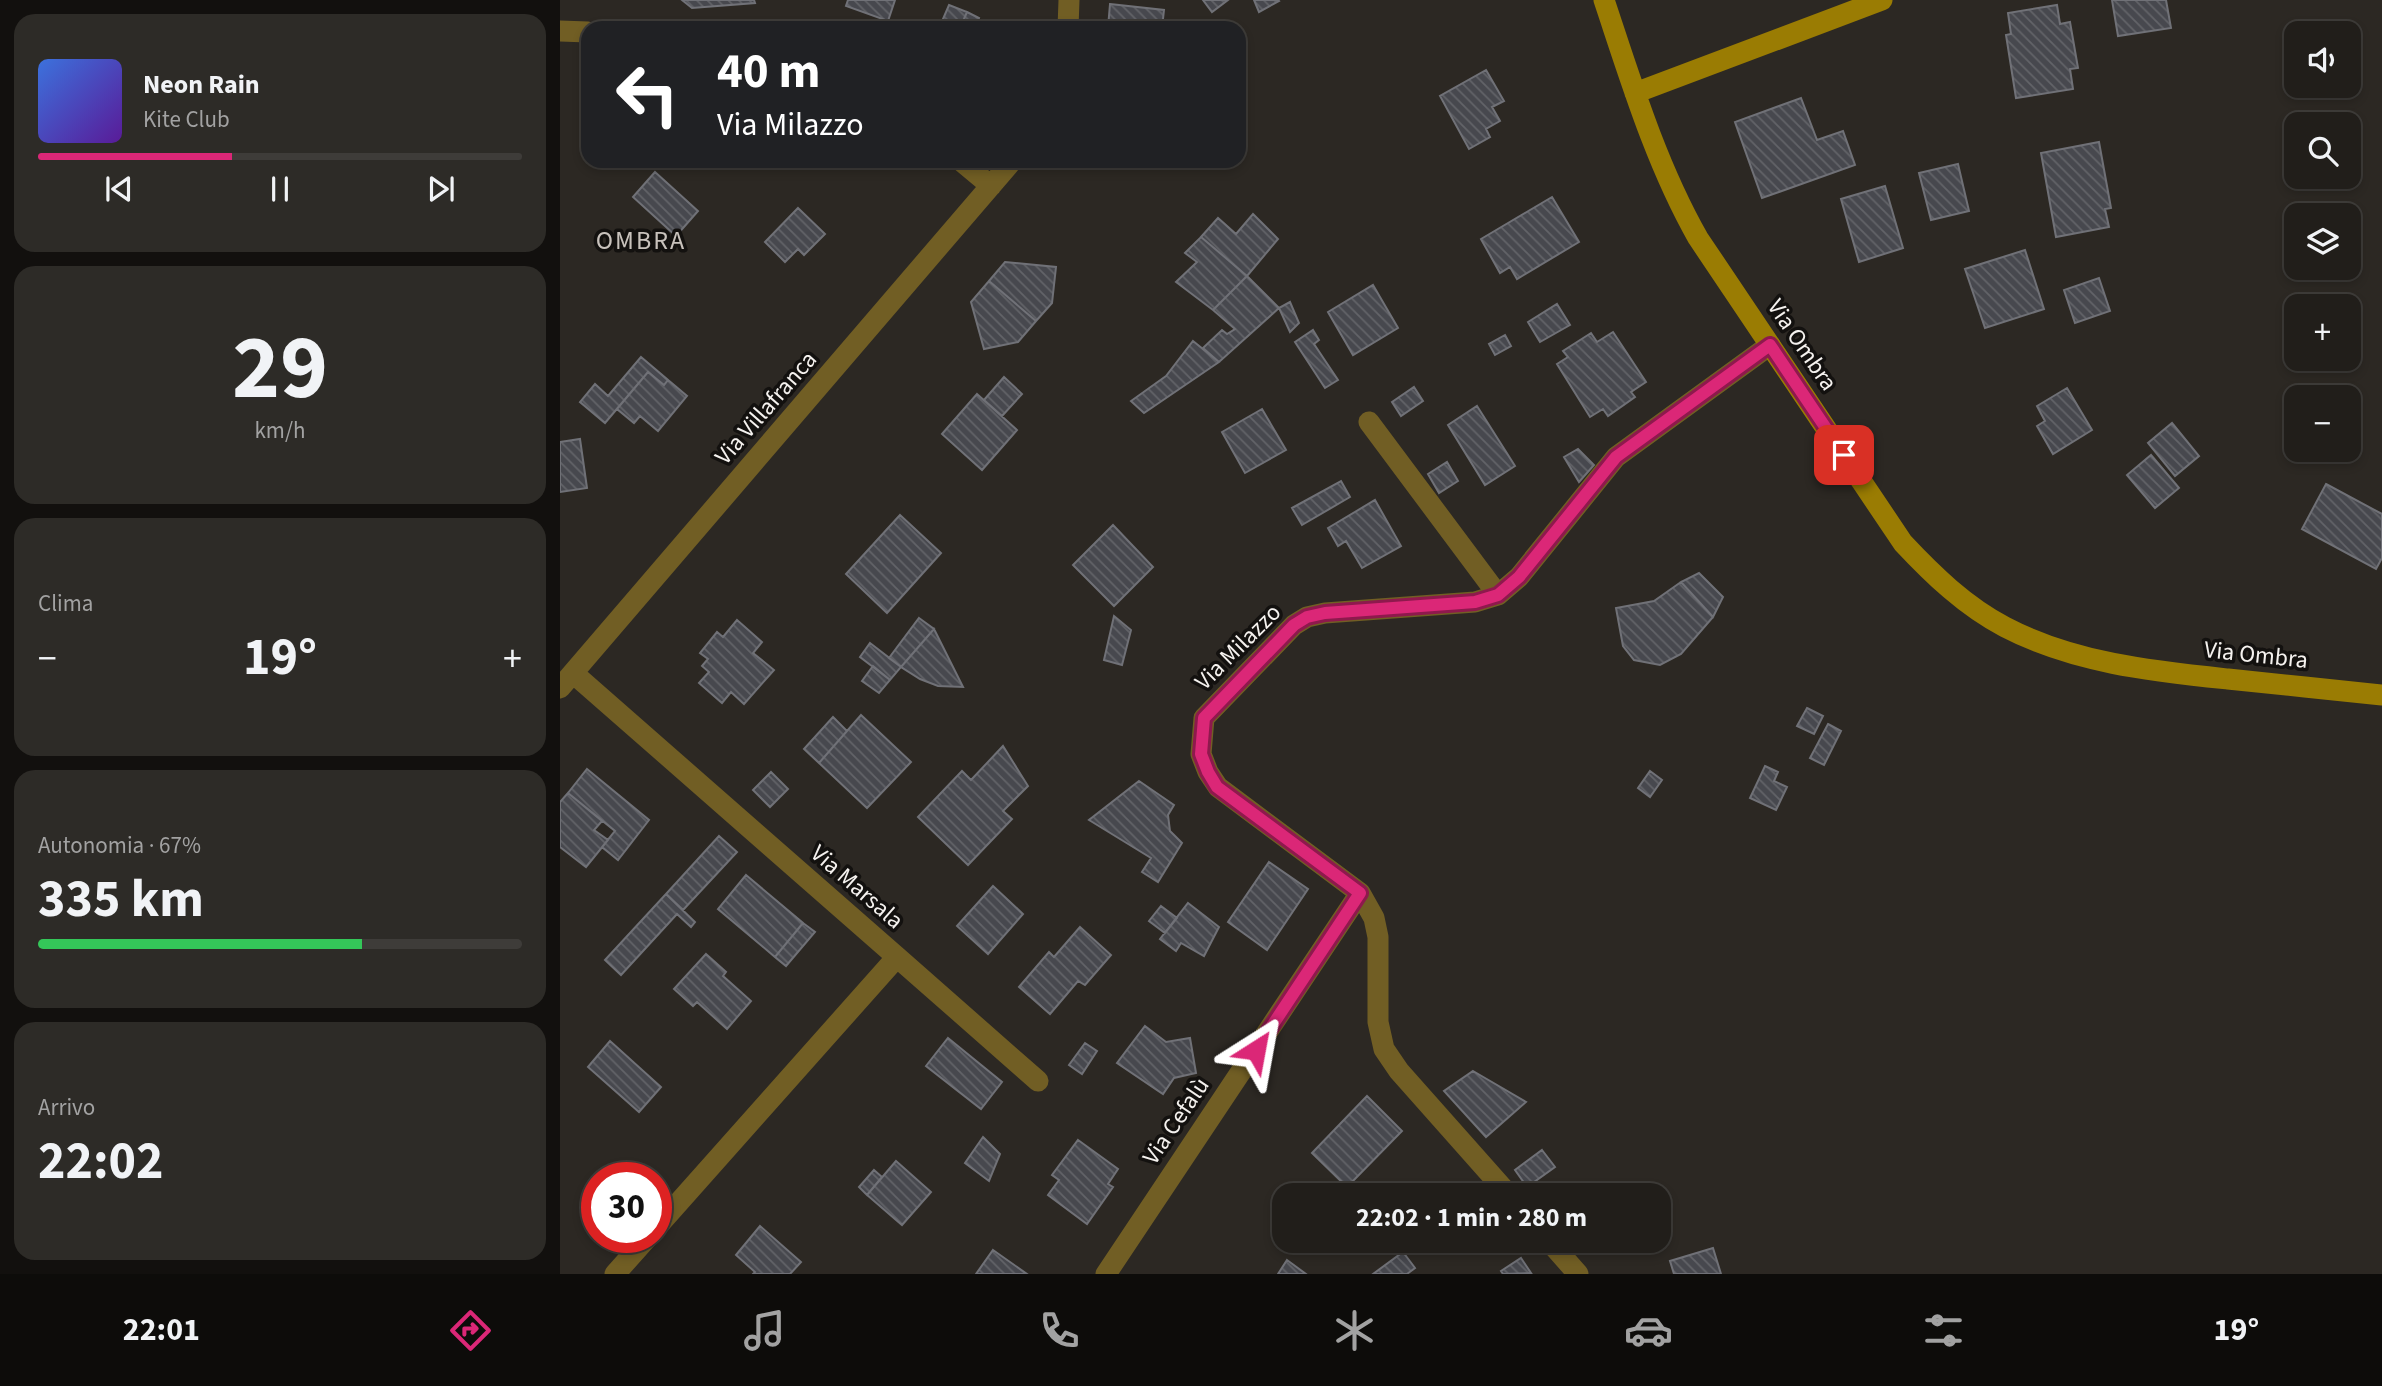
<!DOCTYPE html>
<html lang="it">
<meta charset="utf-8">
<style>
:root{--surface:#211e1a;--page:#2d2b27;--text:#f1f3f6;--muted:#a2a2a2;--line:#3e3c39;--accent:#db2777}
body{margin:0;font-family:"Source Sans 3",sans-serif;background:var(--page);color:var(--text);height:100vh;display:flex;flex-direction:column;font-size:26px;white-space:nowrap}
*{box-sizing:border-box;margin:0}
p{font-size:23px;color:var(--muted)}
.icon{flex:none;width:38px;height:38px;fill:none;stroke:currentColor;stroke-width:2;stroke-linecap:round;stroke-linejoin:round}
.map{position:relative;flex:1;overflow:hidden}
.panel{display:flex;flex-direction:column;gap:14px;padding:14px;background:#12100e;width:560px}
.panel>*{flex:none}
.banner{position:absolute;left:21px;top:21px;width:665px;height:147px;border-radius:21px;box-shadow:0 4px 10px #0003,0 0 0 2px var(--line);background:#202124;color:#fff;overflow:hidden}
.controls{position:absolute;left:1724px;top:21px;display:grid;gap:14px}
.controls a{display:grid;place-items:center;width:77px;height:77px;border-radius:14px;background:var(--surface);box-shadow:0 4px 10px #0003,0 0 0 2px var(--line);font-size:35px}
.speed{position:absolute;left:21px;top:1162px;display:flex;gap:14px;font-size:35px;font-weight:700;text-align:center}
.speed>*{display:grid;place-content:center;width:91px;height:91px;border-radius:50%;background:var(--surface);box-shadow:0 4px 10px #0003,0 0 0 2px var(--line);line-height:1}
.speed .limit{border:10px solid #d22;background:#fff;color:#111}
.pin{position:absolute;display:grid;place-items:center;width:60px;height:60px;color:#fff;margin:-30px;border-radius:14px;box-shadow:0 4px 10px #0006}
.me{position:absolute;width:77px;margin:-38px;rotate:34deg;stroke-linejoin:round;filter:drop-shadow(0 0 5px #0008)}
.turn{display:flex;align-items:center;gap:24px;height:147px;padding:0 21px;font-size:32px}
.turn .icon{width:91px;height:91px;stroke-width:2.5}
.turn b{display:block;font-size:49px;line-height:60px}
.big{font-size:52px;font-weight:700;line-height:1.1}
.panel .widget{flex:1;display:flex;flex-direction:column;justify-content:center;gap:10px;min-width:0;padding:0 24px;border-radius:21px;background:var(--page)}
.panel .dial{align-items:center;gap:0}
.dial b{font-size:91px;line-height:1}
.song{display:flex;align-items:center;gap:21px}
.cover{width:84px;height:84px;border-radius:10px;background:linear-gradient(135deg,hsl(220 70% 55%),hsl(270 70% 35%))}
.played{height:7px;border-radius:4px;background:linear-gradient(90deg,var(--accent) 40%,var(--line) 40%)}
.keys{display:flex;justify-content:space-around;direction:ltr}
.heat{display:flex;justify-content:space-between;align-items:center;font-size:38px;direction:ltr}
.charge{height:10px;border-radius:5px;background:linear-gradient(90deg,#34c759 67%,var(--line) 0)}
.trip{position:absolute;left:712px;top:1183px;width:399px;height:70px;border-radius:21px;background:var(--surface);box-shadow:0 4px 10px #0003,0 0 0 2px var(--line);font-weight:700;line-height:70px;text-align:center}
.tabs{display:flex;height:112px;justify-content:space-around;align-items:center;background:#0d0c0a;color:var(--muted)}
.tabs .icon{width:49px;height:49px}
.tabs .selected{color:var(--accent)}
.tabs b{font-size:32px;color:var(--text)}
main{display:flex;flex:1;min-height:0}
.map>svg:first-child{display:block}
.building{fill:url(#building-back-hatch);stroke:#707177;stroke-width:2}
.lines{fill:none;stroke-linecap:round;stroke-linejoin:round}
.street{stroke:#715e24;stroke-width:21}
.secondary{stroke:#9a7c03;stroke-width:21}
.route-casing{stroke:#8e194d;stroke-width:18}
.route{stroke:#db2777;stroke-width:12}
.labels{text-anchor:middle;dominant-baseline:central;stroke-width:7;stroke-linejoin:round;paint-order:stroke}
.street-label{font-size:24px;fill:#f5f2ef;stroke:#13110f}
.neighbourhood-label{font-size:26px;letter-spacing:2px;fill:#c8c2bc;stroke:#13110f}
</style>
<main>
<section class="panel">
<div class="widget">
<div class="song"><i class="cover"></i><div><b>Neon Rain</b><p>Kite Club</p></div></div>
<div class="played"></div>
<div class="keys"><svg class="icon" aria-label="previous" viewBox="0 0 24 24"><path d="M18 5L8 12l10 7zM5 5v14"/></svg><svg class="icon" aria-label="pause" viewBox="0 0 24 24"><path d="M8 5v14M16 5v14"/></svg><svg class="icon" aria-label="next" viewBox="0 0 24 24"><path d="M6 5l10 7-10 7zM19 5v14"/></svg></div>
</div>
<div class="widget dial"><b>29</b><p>km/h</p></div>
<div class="widget"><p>Clima</p>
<div class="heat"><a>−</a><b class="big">19°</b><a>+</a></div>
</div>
<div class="widget"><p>Autonomia · 67%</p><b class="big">335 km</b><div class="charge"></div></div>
<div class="widget"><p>Arrivo</p><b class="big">22:02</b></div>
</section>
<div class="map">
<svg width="1822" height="1274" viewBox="0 0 1822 1274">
<defs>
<pattern id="building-back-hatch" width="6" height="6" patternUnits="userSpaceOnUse" patternTransform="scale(1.75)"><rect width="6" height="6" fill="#47484e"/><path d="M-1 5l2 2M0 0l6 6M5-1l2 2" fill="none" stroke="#626368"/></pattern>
</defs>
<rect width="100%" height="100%" fill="#2c2823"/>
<path class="building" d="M122 0H194L195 3 132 8Z
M288 0H335L328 21 286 6Z
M643 0H668L652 12Z
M694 0H718L719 1 699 12Z
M1552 0H1606L1611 28 1558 36Z
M550 4 604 10 602 28H548Z
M389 5 407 12 400 28 380 26Z
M1497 5 1500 24 1510 22 1518 68 1510 69 1513 89 1456 98 1446 35 1451 34 1448 13Z
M407 12 419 18 415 28H400Z
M926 70 944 101 932 107 940 121 926 129 930 137 909 149 880 96Z
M1241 98 1257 140 1283 131 1295 165 1202 198 1175 122Z
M1539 142 1551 208 1545 209 1549 227 1496 237 1481 153Z
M1398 164 1409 211 1371 220 1359 173Z
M95 172 138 211 116 236 73 197Z
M1325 186 1343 248 1299 262 1281 199Z
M992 197 1019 242 957 279 950 267 940 273 921 239Z
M238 208 265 234 244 255 238 249 225 262 205 242Z
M693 214 718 239 687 276 641 237 658 218 676 234Z
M641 237 687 276 653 310 616 282 637 262 625 253Z
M1465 250 1484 309 1425 328 1405 269Z
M445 262 496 267 492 303 476 321 429 281Z
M687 276 719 308 659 362 643 348 662 330 667 334 675 329 653 310Z
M1539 278 1550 311 1515 323 1504 290Z
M429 281 476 321 458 342 424 349 411 302Z
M813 285 838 328 793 355 768 312Z
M730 302 739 323 730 332 719 308Z
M997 304 1010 325 980 342 968 322Z
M753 330 759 340 754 344 778 380 765 388 735 342Z
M1053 332 1086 382 1071 392 1075 397 1048 416 1043 409 1030 417 997 364 1008 357 1003 351 1031 333 1037 342Z
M945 335 951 346 935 355 929 344Z
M633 341 659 362 584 413 571 401 606 376Z
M81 357 108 380 104 385 88 372 45 423 20 402 35 384 48 396Z
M88 372 104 385 108 380 127 396 98 431 80 416 74 423 57 409Z
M444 377 462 394 442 416 424 400Z
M854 387 863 401 841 416 832 402Z
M1507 388 1532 430 1493 454 1477 426 1485 421 1477 406Z
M417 394 457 430 422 470 382 434Z
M917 406 955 466 925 485 888 425Z
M702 409 726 450 685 473 662 432Z
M1612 423 1639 456 1615 476 1588 443Z
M20 439 27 488 0 492V442Z
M1018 449 1034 465 1019 482 1004 457Z
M1591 455 1619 488 1595 508 1567 475Z
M887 462 898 481 879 493 868 474Z
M781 481 790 497 742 525 732 508Z
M1766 484 1822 514V558L1816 569 1742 529Z
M815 500 841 546 802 568 786 541 778 546 768 528Z
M340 515 381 553 327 613 286 574Z
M553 525 593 567 554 606 513 565Z
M1139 573 1163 597 1153 617 1121 582Z
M1121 582 1153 617 1121 654 1100 665 1074 660 1063 646 1056 608 1094 601Z
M554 616 571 630 562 665 544 660Z
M359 618 374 629 341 667 329 658Z
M177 620 202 642 193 653 214 670 184 704 171 692 162 703 139 683 149 672 142 666 148 659 140 653 157 632 163 637Z
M374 629 403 687 378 686 360 679 341 667Z
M310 643 341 667 330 680 300 657Z
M313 666 330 680 319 693 302 681Z
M1247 708 1263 716 1254 734 1237 726Z
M301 715 351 762 307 808 259 763Z
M273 717 287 731 259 763 244 749Z
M1268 724 1281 731 1264 765 1250 758Z
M443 746 468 786 443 811 452 819 408 865 358 817 402 771 411 780Z
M1205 766 1218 772 1214 781 1227 787 1216 810 1190 798Z
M27 769 89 820 58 860 42 847 55 831 8 793Z
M1090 771 1102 780 1090 797 1078 788Z
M211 772 228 789 210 807 193 790Z
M579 781 614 805 608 815 610 831 622 843 598 882 582 872 591 858 529 820Z
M8 793 42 821 34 830 48 840 26 867 0 847V802Z
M159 836 177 852 123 910 106 894Z
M709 862 748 889 707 950 668 922Z
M186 875 243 923 215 957 158 909Z
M433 886 463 914 428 954 397 926Z
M106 894 135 922 131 927 117 914 61 975 45 960Z
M628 903 659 927 644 956 621 943 616 951 600 939Z
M601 906 617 918 605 933 589 921Z
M243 923 255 932 226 966 215 957Z
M520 927 551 955 525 985 518 981 490 1014 459 987 489 952 494 957Z
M146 954 166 972 163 976 191 1001 167 1029 137 1002 133 1006 114 989Z
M585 1026 606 1042 630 1038 636 1073 614 1078 603 1094 557 1063Z
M388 1038 442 1082 421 1109 366 1066Z
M50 1041 101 1087 79 1112 28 1067Z
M525 1043 537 1051 522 1074 509 1065Z
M913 1071 966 1102 926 1137 884 1091Z
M807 1096 842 1131 787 1187 752 1153Z
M423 1137 440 1154 429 1181 405 1163Z
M518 1140 558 1169 548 1184 553 1187 527 1224 488 1195 499 1180 492 1175Z
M982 1150 995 1167 967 1187 955 1170Z
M336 1161 371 1192 342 1225 307 1195Z
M314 1170 322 1177 307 1195 299 1187Z
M200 1226 241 1262 230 1274H193L195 1272 176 1255Z
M1153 1248 1161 1274H1114L1110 1261Z
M433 1250 467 1274H416Z
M843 1252 855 1268 847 1274H813Z
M961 1258 971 1273 943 1274 941 1271Z
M727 1260 746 1274H718Z"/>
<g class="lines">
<path class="street" d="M508 28 509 0
M0 31 28 32
M401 161 431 186
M809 422 938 595
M13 673 337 957 96 1228
M0 688 452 161
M337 957 478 1081
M949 1195 839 1071 824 1049 818 1022V937L814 918 800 893 658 787 648 772 641 754 644 718 734 625 747 617 765 613 915 602 938 595 959 577 1056 457 1210 345
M989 1241 1018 1274
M55 1274 88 1237
M546 1274 800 893"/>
<path class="secondary" d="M1044 0C1071 81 1096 164 1138 238L1343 543C1373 575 1405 606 1445 627 1514 663 1592 671 1668 679 1719 684 1771 690 1822 695
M1075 93 1322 0"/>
</g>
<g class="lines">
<g class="route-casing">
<path id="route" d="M696 1050 800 893 657 787 648 772 641 754 644 718 734 625 747 617 765 613 915 602 938 595 959 577 1056 457 1210 345 1284 455"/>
</g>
<use href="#route" class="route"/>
</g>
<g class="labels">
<g class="street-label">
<text transform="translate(1242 345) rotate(56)">Via Ombra</text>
<text transform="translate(206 408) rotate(-49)">Via Villafranca</text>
<text transform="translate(678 647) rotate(-45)">Via Milazzo</text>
<text transform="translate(1696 655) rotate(6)">Via Ombra</text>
<text transform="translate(297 887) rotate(41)">Via Marsala</text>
<text transform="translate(616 1121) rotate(-56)">Via Cefalù</text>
</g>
<g class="neighbourhood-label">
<text x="81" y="240">OMBRA</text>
</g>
</g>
</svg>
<div class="controls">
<a><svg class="icon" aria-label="sound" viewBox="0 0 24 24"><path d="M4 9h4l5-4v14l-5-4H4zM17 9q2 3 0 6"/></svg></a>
<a><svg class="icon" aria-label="search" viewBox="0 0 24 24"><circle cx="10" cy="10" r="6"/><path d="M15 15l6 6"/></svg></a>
<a><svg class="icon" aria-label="layers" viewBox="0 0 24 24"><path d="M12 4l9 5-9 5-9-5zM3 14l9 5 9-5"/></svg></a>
<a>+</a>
<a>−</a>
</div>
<div class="speed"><div class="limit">30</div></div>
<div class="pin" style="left:1284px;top:455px;background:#d93025"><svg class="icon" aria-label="arrive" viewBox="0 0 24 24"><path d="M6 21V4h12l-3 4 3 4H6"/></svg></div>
<svg class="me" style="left:696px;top:1050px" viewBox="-20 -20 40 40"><path d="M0-17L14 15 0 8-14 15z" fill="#db2777" stroke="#fff" stroke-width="4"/></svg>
<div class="trip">22:02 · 1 min · 280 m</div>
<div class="banner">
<div class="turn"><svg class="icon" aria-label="left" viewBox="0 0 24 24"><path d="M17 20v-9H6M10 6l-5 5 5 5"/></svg><div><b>40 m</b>Via Milazzo</div></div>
</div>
</div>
</main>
<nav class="tabs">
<b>22:01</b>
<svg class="icon selected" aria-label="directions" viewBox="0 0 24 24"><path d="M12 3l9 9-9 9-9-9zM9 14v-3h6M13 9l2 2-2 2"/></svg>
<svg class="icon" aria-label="music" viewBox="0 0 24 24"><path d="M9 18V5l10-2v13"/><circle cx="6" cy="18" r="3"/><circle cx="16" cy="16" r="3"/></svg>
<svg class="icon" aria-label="phone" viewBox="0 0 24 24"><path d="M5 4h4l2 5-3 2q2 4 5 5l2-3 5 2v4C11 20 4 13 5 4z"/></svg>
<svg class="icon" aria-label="climate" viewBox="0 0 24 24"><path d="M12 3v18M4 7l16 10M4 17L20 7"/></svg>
<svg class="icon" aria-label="car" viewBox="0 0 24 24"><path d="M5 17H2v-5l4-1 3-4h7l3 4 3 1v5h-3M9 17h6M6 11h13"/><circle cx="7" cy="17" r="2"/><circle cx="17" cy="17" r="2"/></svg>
<svg class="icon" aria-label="filters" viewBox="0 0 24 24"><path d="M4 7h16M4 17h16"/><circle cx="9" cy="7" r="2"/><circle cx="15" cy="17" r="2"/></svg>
<b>19°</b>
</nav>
